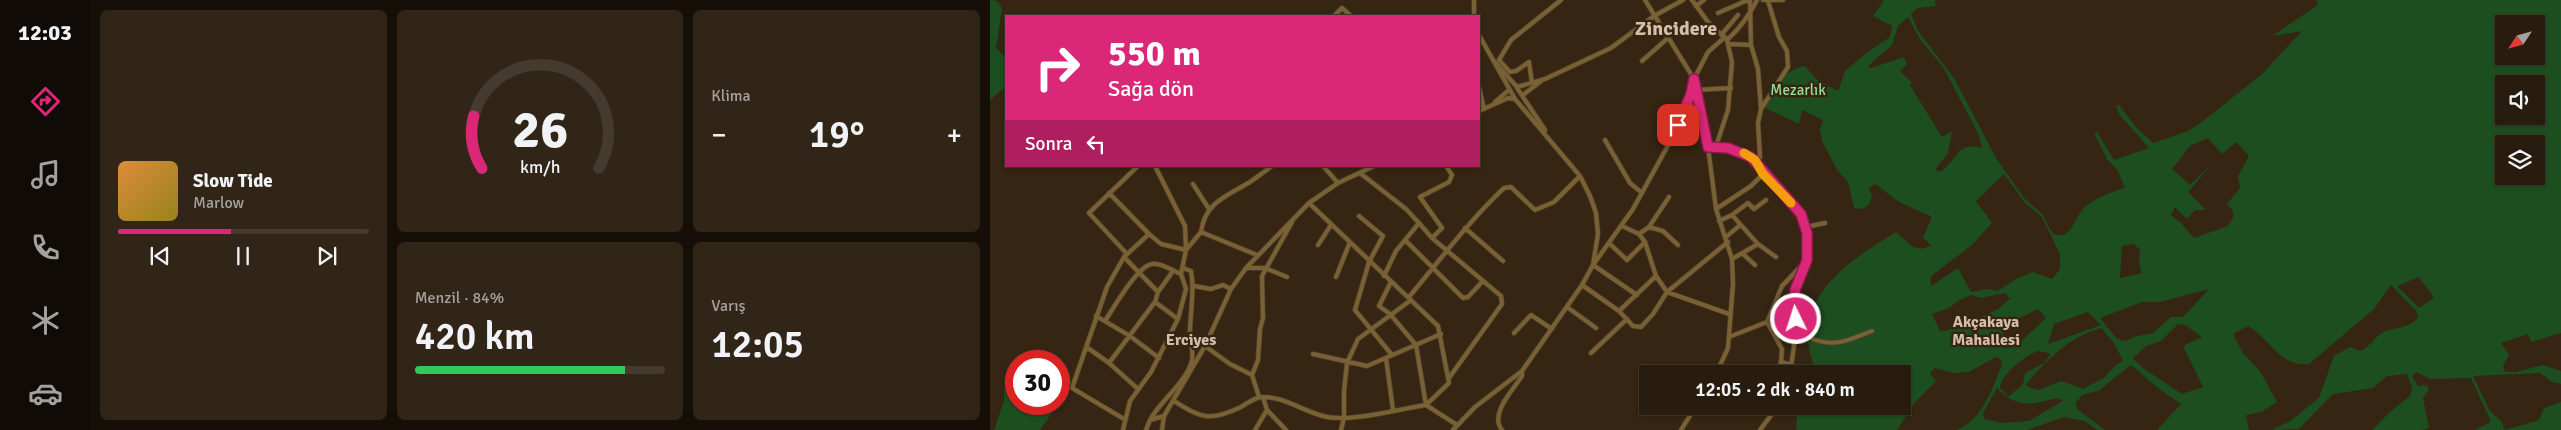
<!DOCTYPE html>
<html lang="tr">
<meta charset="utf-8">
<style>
:root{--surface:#281c0e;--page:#302517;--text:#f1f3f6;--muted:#a5a19e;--line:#443a2e;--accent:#db2777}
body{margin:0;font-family:Signika,sans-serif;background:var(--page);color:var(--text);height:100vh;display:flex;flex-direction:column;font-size:19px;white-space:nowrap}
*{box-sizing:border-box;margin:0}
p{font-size:16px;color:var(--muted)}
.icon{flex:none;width:28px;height:28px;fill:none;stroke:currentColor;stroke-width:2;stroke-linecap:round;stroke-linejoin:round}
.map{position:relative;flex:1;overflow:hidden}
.panel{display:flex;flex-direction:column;gap:10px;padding:10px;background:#160f08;width:900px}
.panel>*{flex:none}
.top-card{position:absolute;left:15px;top:15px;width:475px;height:152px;border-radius:0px;box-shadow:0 1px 4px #0004,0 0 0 1px var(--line);background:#db2777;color:#fff;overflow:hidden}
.needle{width:32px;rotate:234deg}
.controls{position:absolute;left:1505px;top:15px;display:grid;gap:10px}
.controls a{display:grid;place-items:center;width:50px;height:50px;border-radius:0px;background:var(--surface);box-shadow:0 1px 4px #0004,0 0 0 1px var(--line);font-size:25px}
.speed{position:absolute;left:15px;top:350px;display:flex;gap:10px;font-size:25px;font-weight:700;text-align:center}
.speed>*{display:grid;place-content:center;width:65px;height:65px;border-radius:50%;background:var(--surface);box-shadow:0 1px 4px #0004,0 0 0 1px var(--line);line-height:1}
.speed .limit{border:8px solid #d22;background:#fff;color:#111}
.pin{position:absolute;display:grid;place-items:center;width:42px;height:42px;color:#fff;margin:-21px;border-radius:10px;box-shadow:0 2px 8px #0006}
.me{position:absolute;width:55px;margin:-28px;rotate:356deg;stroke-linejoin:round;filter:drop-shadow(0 0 4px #0008)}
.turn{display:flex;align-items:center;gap:18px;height:105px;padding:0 20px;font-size:22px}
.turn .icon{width:65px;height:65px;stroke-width:2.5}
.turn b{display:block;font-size:35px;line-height:42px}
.then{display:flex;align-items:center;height:48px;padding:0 20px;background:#0003;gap:10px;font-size:19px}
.big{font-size:38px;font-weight:600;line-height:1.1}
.panel .card{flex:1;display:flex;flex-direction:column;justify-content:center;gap:8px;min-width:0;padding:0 18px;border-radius:8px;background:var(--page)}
.panel .dial{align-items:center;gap:0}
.dial svg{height:130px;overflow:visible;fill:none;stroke:var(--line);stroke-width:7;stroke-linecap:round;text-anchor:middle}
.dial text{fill:var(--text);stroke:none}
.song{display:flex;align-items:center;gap:15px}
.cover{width:60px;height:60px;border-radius:8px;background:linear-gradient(135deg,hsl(30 70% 55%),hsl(50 70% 35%))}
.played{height:5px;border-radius:2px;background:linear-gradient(90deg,var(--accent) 45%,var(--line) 45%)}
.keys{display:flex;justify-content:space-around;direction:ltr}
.heat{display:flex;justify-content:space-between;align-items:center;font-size:28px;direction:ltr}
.charge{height:8px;border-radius:4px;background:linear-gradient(90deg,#34c759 84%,var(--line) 0)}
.panel .tiles{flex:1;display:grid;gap:10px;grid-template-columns:repeat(3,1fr)}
.card:first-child{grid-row:span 2}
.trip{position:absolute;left:649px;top:365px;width:272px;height:50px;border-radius:0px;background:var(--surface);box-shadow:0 1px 4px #0004,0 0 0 1px var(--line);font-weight:600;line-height:50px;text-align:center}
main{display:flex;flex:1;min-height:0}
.tabs{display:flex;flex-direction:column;width:90px;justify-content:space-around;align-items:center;background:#100b06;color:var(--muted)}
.tabs .icon{width:35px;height:35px}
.tabs .active{color:var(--accent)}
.tabs b{font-size:22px;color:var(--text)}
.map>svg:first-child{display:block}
.green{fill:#1d4e20;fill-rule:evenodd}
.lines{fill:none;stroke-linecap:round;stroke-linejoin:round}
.minor-casing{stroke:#50412f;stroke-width:5.5}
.minor{stroke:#796133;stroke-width:4}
.route-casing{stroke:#8e194d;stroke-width:12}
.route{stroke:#db2777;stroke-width:9}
.slow{stroke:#f59e0b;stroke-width:9}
.labels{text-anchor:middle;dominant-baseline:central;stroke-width:5;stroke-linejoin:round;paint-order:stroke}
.park-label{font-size:15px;fill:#93df94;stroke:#352512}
.neighbourhood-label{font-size:16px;font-weight:bold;fill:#d4bea8;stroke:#352512}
.district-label{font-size:20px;font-weight:bold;fill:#d4bea8;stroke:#352512}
</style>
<main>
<nav class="tabs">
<b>12:03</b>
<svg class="icon active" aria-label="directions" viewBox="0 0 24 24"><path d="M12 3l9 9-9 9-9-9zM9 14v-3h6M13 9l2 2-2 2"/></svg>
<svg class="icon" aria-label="music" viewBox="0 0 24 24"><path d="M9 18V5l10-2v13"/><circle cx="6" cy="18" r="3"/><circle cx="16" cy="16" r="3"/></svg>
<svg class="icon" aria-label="phone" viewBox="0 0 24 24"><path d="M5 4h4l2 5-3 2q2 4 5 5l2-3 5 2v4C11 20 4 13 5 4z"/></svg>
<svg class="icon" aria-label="climate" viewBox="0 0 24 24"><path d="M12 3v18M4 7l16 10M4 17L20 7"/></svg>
<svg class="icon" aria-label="car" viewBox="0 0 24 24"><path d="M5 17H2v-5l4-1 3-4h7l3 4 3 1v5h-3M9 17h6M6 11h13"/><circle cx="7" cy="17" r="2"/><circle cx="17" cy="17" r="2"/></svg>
</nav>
<section class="panel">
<div class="tiles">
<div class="card">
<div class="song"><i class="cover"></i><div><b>Slow Tide</b><p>Marlow</p></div></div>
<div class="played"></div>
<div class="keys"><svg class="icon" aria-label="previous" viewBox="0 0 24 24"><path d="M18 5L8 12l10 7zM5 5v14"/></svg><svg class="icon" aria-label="pause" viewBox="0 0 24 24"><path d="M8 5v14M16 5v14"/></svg><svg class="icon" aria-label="next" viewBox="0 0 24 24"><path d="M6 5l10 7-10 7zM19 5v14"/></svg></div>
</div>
<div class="card dial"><svg viewBox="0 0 100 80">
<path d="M14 69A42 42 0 1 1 86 69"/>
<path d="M14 69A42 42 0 0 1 9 37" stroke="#db2777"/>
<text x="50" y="56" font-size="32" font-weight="700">26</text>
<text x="50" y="72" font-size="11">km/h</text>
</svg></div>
<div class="card"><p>Klima</p>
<div class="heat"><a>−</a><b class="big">19°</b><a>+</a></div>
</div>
<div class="card"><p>Menzil · 84%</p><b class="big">420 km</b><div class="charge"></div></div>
<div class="card"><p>Varış</p><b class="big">12:05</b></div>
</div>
</section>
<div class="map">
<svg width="1571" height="430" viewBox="0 0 1571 430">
<rect width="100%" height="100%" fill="#352512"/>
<path class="green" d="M0 0 7 1 12 8 6 48 16 58V86L0 100Z
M894 0H945L946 6 927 8 921 14 928 31 964 78 1006 158 1034 198 1053 215 1062 233C1082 244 1085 213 1096 206 1108 197 1121 192 1135 188L1128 171 1117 159 1104 133 1107 132 1124 160 1159 148 1129 114 1126 106 1129 105 1146 127 1163 143 1198 131 1213 121 1272 74 1312 31 1282 36 1328 5 1326 0H1571V333L1541 342 1538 334 1511 343 1519 355 1513 366 1515 372H1525L1553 365 1571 371V384L1562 382 1550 373 1483 376 1500 411 1511 421 1515 430 1549 420 1554 408 1571 402V430H1485L1501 422 1481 378 1440 379 1426 372 1422 376 1428 386 1436 385 1439 389 1433 398 1439 428 1432 430H1382L1401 411 1420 396 1422 388 1417 374 1397 376 1383 388 1377 389 1343 394 1309 429 1282 430 1300 421 1329 398 1344 356 1360 347 1370 351C1381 347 1385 335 1396 331 1407 327 1421 328 1428 317L1426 311 1401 285 1384 309 1319 364C1290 367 1280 339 1258 326L1243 334 1253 353 1270 371 1287 402 1271 412 1256 415 1259 430H1167L1191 404 1168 388 1141 365 1108 391 1092 395 1086 403 1087 409 1115 430H1107L1095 421 1074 417 1037 430H967C992 420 1003 388 1012 364L1011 359 1006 357 979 372 964 373 944 368 940 374 946 381 925 402 907 430H806L808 406H912V374H820L826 370C796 302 855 263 906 232 917 240 925 256 941 245L933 238 942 217 909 202 885 184 879 188 882 196 879 205 872 209 864 208 858 182 847 170 832 141 830 129 833 120 812 110 809 124 775 108C786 89 791 70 815 66L826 79 848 91 855 71 876 53 900 37 902 26 883 16ZM918 17 930 39 953 67 988 133 992 148C965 141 968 161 950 172L945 170 958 153 962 131 952 137 920 85 922 83 910 71 917 64 914 57 881 68 878 66 902 45 908 26ZM1514 24H1546V56H1514ZM1514 84H1546V116H1514ZM1218 138 1232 154 1246 142 1259 156 1248 176 1250 188 1237 204 1243 211V218L1238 226 1204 238 1191 223 1181 215 1185 207 1197 219 1205 210H1216L1198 192 1223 163 1200 185 1182 169 1200 146ZM1514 144H1546V176H1514ZM1014 174 1035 203 1052 217 1070 254V269L1062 279 1043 272 1028 278 1007 291 997 289 981 292 968 268 941 286V276L982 245 1002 223 986 201ZM1143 244 1150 249 1149 264 1152 273 1130 278 1132 246ZM1429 277 1444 298 1429 308 1407 286ZM1219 289 1193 317H1181L1163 333 1147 336 1135 341 1127 339 1110 318 1152 302H1170ZM1015 293 1020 299 1007 310 955 331H950L942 314 959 308 968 301 981 295 991 298ZM1048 309 1056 318 1026 346 1015 348 1012 327ZM1098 312 1111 325 1058 344 1064 324ZM1188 324 1195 325 1212 337 1193 346 1213 387 1192 394 1153 368 1143 358 1156 346 1171 341ZM1111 328 1124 343 1133 361C1124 365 1121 370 1115 377 1110 382 1100 383 1094 389L1071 381 1048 390 1038 387 1036 384C1060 358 1076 339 1111 328ZM1048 351 1059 353 1060 355 1054 363 1035 373 1033 384 1018 397 1010 388C1010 376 1036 354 1048 351ZM1007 388C1036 420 1063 391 1073 401L1039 421 1012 423 994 419 993 413Z
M19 385H26V404H55L64 410 50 430H4L14 401V390Z"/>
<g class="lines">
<g class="minor-casing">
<path id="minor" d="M484 0V16
M655 0 704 79 718 147 726 209 742 259 743 284 738 348 726 374
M702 0 718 22 737 40 742 62 738 110 726 146
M760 0 761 45 768 69 771 109
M773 0H793
M706 6 714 0
M728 13 758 0
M344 16 352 8 361 16
M732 34 748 15
M737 40C749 29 760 14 767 0
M739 44 761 45
M503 60 527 87
M652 61 678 38
M542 83 539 62 526 71 520 72 509 60 521 40 571 0
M489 87 494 109
M527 87 555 79 621 48 664 16 693 0
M527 88 555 130
M705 90 741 88
M533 95 551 81
M505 102 519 90
M489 111 518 98 525 99
M615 140 640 183 652 193
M718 147H738L761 157 773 174 808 210 815 223 818 237 817 260 805 290 806 332 800 374
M768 164 770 157 768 123 771 109 798 67 797 51 789 37 778 1
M333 166 348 183
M370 173 416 209 429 223
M203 184 219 209
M119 193 159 234
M319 203 448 326 459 383 436 405
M726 209 761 186 773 174
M742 215 768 244 786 257
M369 216 393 236 379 262 365 310 402 355
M729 221 742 215 758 203 764 209 776 200
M632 226 649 234 655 242 666 276 677 292 739 314
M659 227 673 231 688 245
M816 227 835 223
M475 228 513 261
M649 234 659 227 679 197
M736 237 750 225
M442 238 452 228 430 197 459 182 462 175 456 166
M415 240 473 298 478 297 493 281
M620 244 637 260 655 242
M328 245 341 225
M137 254 99 213 148 166
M753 254 765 265
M267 255 211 232C215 202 237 196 260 182 267 177 274 172 282 166
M134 257 168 292
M742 259 768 244
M256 268H275L297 277
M394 276 406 251 429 223 442 238 511 296 512 304 459 378
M346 277 360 242
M401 282 389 306 400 314 426 345 436 405
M592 285 629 311 643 326 651 327 663 314 677 292 738 242
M204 286 221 289 233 285 241 289
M647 295 603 265 643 209 681 140 701 94 704 79 718 52 735 37
M419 297C450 260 478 222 514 188L521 187 545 210 564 202 590 176
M165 302 188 319
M577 307 606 328
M629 311 666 276
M106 316 140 336 169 358
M115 321C123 309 147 266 162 264 170 262 183 271 191 274
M806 332C840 349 849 344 882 331
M524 333 541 315 562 329
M739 337 777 322 785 316 790 309 805 301
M215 346 240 364 262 375
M98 348 119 363 148 389
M601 353 637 319
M323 354 377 366 451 334
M396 358 403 410
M119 363 165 302 168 292 183 271
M802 365 791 362 792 349 777 322 792 286 817 260
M788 374 791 362
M269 397 262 375 268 360 270 329 273 318 272 276 302 222
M273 397 277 410 296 430
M184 401C211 418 220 422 251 407 257 403 265 398 271 397 295 396 315 413 337 417 362 422 409 409 436 405L467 425
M134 419 82 388 117 287 134 257 159 234 171 244 196 250 195 226 165 166
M160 420C171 400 193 385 201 364 205 353 200 343 200 333 200 312 205 292 201 271L193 268
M133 430 140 401 161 372 188 319 196 289 191 274 196 250 211 232
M156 430 160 420 174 416
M172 430 174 416 215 346 241 289 256 268 319 203 348 183 384 166
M265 430 277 410
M351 430 354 418V391L357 363 368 339 421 300
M463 430 485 407 532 371 592 285 603 265 608 234 606 213 600 196 590 176 525 99 489 35
M512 430C499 414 523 390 532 376V371
M691 430 706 406
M770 430 788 406"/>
</g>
<use href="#minor" class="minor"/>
</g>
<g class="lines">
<g class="route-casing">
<path id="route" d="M688 125 701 94 704 79 718 147 738 148 761 157 811 214 817 233V260L805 290 806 319"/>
</g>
<use href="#route" class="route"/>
<path class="slow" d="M754 153 765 160 773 174 801 203"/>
</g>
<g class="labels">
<g class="park-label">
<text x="808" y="90">Mezarlık</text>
</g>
<g class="neighbourhood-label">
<text x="996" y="322">Akçakaya<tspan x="996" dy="18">Mahallesi</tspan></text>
<text x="201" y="340">Erciyes</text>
</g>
<g class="district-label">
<text x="686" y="28">Zincidere</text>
</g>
</g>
</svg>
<div class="controls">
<a><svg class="needle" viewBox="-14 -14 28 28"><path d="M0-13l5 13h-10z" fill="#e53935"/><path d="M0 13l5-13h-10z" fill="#a5a19e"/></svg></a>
<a><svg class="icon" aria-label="sound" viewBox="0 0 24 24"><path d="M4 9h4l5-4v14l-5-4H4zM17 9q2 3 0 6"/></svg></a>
<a><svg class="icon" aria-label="layers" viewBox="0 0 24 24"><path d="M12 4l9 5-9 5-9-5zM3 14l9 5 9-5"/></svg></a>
</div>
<div class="speed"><div class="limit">30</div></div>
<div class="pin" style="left:688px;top:125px;background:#d93025"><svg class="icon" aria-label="arrive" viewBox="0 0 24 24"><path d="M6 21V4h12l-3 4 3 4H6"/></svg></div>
<svg class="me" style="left:806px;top:319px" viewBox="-20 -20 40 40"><circle r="17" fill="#db2777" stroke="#fff" stroke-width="3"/><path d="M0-11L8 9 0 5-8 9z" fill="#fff"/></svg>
<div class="trip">12:05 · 2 dk · 840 m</div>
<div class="top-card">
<div class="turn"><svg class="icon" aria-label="right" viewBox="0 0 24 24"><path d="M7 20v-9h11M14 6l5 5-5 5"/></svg><div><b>550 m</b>Sağa dön</div></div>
<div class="then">Sonra<svg class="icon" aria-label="left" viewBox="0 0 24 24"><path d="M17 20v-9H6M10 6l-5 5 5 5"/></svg></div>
</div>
</div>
</main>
